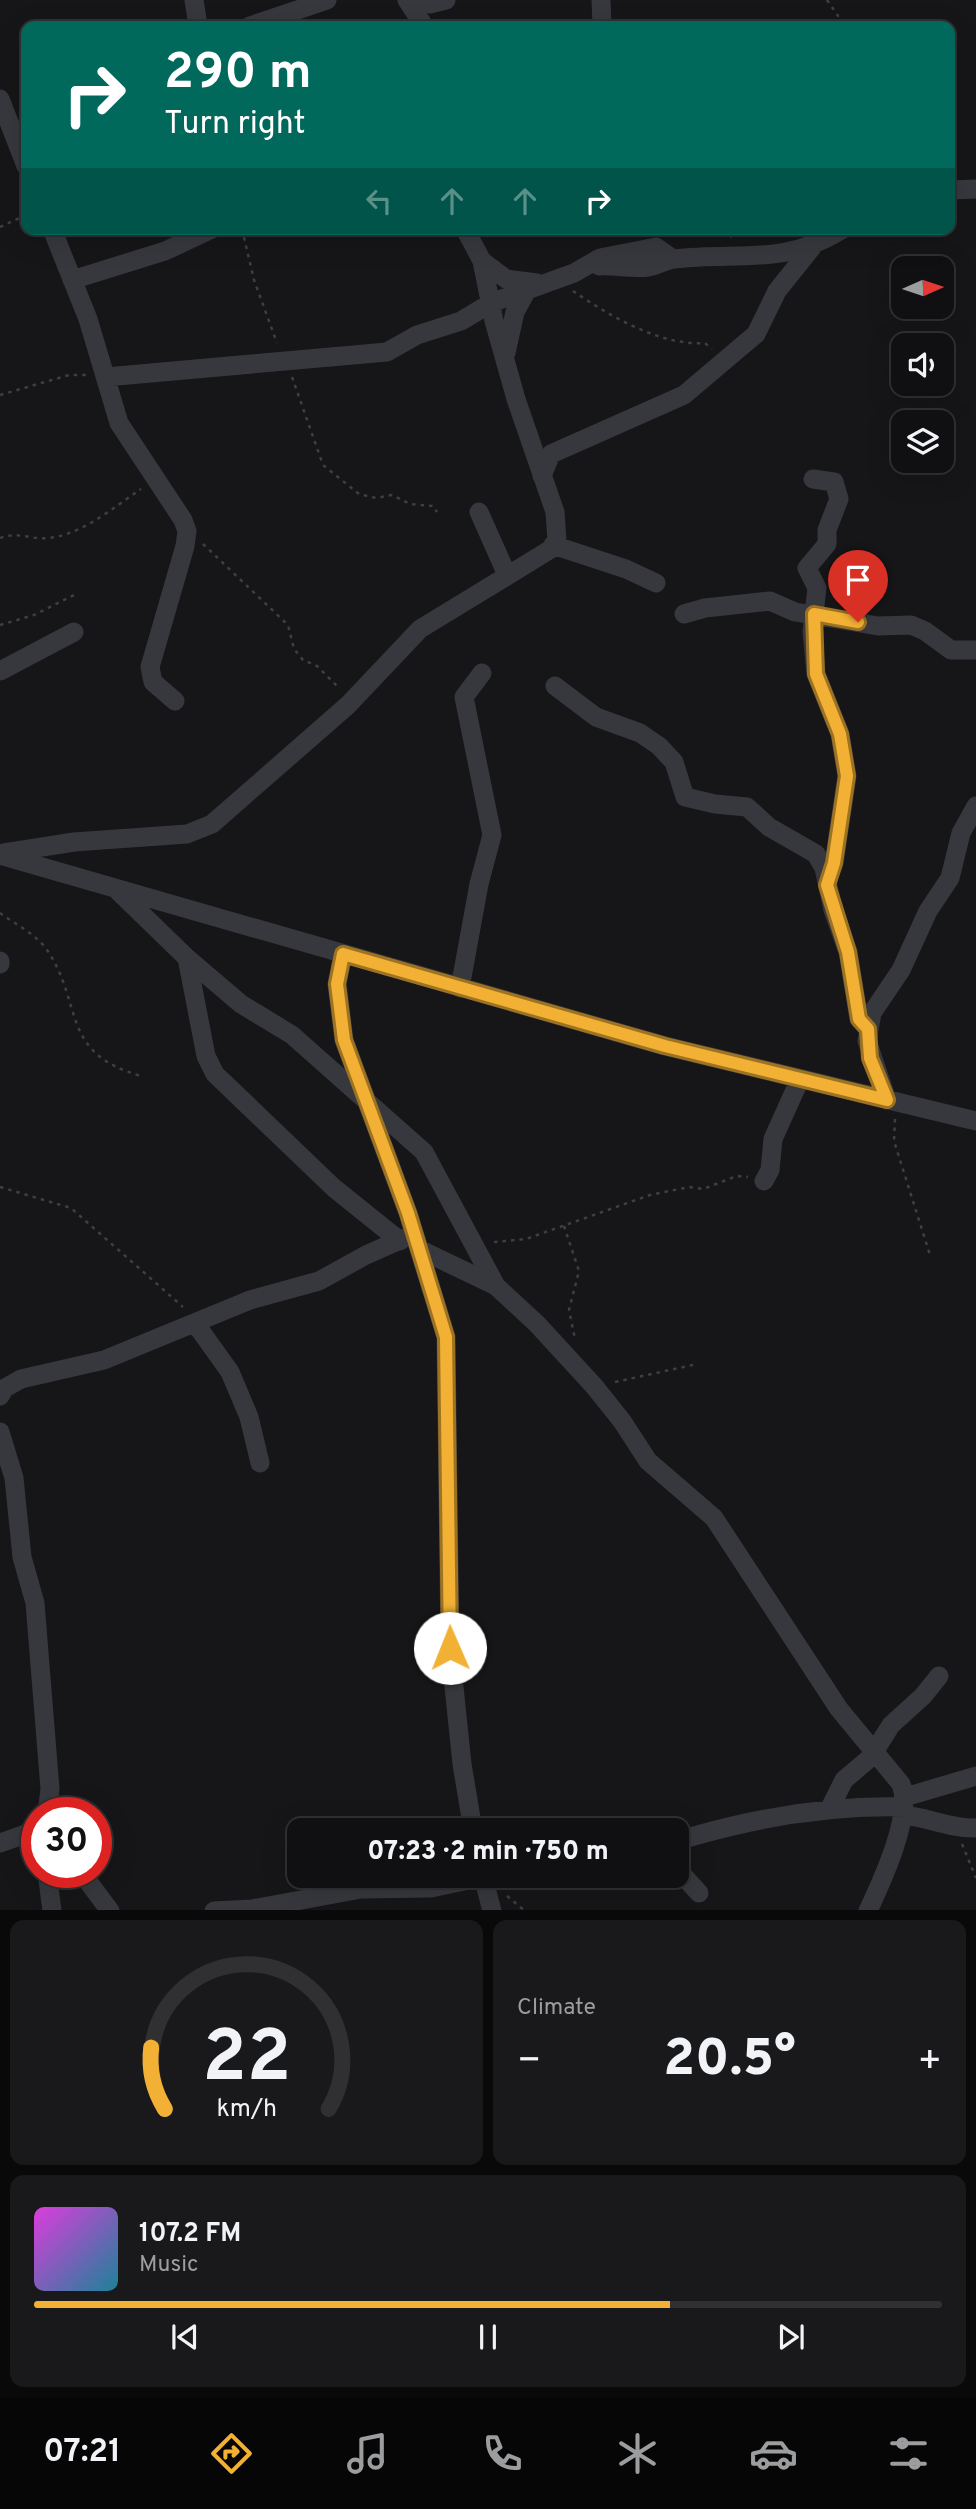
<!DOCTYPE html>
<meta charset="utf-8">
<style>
:root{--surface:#101012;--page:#19191b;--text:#f1f3f6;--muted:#9c9d9f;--line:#303032;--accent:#f2b134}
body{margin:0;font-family:Overpass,sans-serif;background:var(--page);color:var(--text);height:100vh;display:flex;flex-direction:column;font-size:26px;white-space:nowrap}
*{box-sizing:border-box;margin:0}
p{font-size:23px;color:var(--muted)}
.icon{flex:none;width:38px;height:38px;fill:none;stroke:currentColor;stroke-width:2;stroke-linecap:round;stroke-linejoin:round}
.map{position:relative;height:1910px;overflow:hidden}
.side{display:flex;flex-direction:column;gap:10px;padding:10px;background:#09090a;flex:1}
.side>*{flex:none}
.top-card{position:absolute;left:21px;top:21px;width:934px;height:214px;border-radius:14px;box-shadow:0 7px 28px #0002,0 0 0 2px var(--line);background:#00695c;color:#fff;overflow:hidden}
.needle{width:46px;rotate:87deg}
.controls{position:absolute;left:891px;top:256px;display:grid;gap:14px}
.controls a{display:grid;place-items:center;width:63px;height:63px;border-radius:14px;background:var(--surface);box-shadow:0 7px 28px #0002,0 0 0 2px var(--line);font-size:35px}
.speed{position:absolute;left:21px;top:1797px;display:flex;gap:14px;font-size:35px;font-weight:700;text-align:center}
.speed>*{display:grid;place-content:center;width:91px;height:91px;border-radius:50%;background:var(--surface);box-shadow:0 7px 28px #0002,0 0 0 2px var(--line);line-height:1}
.speed .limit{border:10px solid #d22;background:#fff;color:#111}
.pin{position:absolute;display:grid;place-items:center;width:60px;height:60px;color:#fff;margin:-72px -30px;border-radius:50% 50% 50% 0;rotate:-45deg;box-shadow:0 0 7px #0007}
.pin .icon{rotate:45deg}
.me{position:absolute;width:77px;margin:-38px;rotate:359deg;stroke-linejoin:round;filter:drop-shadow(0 0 5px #0008)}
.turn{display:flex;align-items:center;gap:24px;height:147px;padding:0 28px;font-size:32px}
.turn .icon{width:91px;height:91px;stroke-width:2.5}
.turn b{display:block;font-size:49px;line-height:60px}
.lanes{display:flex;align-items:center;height:66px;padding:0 28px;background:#0003;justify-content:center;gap:35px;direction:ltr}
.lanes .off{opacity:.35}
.big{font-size:52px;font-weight:800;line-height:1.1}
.side .card{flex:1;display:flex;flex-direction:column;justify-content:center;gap:10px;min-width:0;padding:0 24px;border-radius:14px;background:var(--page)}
.side .dial{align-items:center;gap:0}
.dial svg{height:182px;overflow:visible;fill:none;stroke:var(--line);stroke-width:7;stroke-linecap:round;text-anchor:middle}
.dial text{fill:var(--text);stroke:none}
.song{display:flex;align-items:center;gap:21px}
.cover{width:84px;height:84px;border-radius:10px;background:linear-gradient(135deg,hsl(300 70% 55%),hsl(190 70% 35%))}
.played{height:7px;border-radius:4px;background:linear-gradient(90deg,var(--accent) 70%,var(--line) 70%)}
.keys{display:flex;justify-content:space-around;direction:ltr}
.heat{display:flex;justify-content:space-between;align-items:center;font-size:38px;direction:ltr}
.side .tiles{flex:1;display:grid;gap:10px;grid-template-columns:1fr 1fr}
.card:last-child{grid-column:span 2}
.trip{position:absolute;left:287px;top:1818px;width:402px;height:70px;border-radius:14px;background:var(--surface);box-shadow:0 7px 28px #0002,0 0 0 2px var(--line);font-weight:800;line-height:70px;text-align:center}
.dock{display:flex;height:112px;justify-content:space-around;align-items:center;background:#060607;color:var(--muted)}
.dock .icon{width:49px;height:49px}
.dock .current{color:var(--accent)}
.dock b{font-size:32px;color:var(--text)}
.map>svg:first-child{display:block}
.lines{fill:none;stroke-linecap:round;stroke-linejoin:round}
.path{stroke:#3d3f44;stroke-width:2.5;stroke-dasharray:3.5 5;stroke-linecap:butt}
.minor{stroke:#37383d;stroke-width:19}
.route-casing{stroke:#9d7322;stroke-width:18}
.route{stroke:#f2b134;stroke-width:12}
</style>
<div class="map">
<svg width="976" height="1911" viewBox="0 0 976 1911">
<rect width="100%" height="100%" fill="#161618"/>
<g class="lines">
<path class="path" d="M827 0 845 26
M503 21 513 26
M0 227 26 215
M242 229 254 280 277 343
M723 229 734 239
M573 291C610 316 660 346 705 343L712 349
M292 377 323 465 359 494 376 498 392 495 410 504 433 506 437 512
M0 395 69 375H87
M0 538C18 531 30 540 48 538 82 535 114 507 141 489
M203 544 288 625 294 649 303 660 317 666 339 688
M0 625 34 615 74 595
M0 913C15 924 36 934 47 950 84 1004 59 1053 141 1076
M895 1119 894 1141 930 1255
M0 1187 71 1208 183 1307
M564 1226 579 1271 569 1310 575 1339
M494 1242 526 1239 650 1195 689 1187 703 1189 737 1176 748 1177
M615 1382 697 1364
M962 1844 976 1878
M507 1896 525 1911"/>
<path class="minor" d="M194 0 198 26
M407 0 424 26
M410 0 430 4 446 0
M601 0 602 26
M250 26 327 0
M0 99 26 166
M950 190 976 189
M52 229 88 319 119 423 183 520 187 531 185 546 150 667 153 682 175 701
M482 261 506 279 537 283
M599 266C615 265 632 269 648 267 657 266 665 260 674 259 739 251 782 267 843 229
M72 280 165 251 212 229
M506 353 515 312 527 290
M106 377 387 352 417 335 461 321 491 303 574 273 600 258 656 247 673 259
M542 476 551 454 684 395 756 334 777 291 813 246
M813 479 834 482 839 499 827 530V544L807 568 817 588 812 631 816 674 840 734 847 776 834 863 827 880
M479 512 507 575
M553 545 626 569 656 583
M684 614 705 608 770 601 795 612 878 626 911 625 925 631 951 650H976
M0 671 74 632
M555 686 596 717 640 733 659 746 674 762 685 797 715 804 747 807 769 827 816 854 824 868 833 910 848 952 859 1019 868 1029
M4 853 74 842 187 834 212 824 348 705 420 629 551 549 557 541 555 512 516 399 494 321 482 261 465 229
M0 855 665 1046 976 1121
M118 891 187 958 206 1056 215 1074 334 1188 400 1241
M343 954 337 984 344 1040 408 1213 446 1337 450 1648 462 1764 473 1830
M187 958 241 1004 292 1035 424 1152 496 1286
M0 961V964
M460 988 479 884 492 835 464 697 482 673
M887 1100 867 1041 872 1013 901 970 928 911 950 878 961 833 976 806
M764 1181 770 1170 773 1139 800 1079
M419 1249 496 1286 537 1324 594 1386 622 1421 648 1461 714 1518 839 1709 901 1784C913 1815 882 1881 868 1911
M195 1323 230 1372 249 1417 260 1463
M0 1396 5 1388 21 1379 104 1360 250 1300 319 1281 366 1255 409 1236
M0 1432 14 1478 22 1557 35 1603 50 1789 47 1813
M905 1797 976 1776
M829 1810 844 1780 871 1757 891 1725 923 1696 939 1676
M903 1815C928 1817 950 1829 976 1828
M677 1841C749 1819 828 1805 904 1807
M0 1843 37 1830
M677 1869 699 1893
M47 1872 52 1911
M81 1872 110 1911
M483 1876 492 1911
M214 1911 252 1909 361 1889 431 1888 488 1876"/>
</g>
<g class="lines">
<g class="route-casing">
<path id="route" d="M450 1648 446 1337 408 1213 344 1040 337 984 343 954 665 1046 887 1100 870 1058 868 1029 859 1019 848 952 827 885 834 863 847 776 840 734 816 674 814 614 858 622"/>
</g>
<use href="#route" class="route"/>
</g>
</svg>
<div class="controls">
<a><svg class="needle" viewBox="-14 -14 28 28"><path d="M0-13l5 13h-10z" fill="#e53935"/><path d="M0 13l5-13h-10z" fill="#9c9d9f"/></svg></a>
<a><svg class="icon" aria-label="sound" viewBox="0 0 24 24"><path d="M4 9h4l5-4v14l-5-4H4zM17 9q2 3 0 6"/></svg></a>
<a><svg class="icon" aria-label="layers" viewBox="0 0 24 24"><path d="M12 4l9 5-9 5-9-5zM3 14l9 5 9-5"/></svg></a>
</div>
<div class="speed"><div class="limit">30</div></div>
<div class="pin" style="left:858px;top:622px;background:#d93025"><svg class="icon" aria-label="arrive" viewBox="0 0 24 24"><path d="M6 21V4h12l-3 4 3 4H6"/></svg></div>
<svg class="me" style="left:450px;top:1648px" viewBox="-20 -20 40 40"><circle r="19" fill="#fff"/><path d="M0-13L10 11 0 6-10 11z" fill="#f2b134"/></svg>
<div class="trip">07:23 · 2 min · 750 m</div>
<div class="top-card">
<div class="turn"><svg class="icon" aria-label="right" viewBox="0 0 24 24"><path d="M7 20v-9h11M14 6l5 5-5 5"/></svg><div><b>290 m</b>Turn right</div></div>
<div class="lanes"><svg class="icon off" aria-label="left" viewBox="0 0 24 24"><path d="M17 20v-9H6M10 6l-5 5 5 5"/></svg><svg class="icon off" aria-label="ahead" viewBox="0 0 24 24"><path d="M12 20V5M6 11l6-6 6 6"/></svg><svg class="icon off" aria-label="ahead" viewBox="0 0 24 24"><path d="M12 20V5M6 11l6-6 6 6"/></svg><svg class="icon" aria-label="right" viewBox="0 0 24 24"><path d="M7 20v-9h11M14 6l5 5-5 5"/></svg></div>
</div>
</div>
<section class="side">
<div class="tiles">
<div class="card dial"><svg viewBox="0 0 100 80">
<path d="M14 69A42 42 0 1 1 86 69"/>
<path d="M14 69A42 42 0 0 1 8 42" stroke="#f2b134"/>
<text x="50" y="56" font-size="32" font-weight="700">22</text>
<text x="50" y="72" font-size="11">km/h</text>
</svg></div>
<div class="card"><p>Climate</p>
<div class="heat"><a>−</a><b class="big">20.5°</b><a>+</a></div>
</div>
<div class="card">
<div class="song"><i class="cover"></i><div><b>107.2 FM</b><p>Music</p></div></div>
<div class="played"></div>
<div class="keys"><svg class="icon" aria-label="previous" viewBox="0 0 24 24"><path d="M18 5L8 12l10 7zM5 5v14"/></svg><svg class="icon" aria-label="pause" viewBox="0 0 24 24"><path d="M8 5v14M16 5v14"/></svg><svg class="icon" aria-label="next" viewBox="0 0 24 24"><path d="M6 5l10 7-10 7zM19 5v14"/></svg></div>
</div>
</div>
</section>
<nav class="dock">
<b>07:21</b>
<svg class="icon current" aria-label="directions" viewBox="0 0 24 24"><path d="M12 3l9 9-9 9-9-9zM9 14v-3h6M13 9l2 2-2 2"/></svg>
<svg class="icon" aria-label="music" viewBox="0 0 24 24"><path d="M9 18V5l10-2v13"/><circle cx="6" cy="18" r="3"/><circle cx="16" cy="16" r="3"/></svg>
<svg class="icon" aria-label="phone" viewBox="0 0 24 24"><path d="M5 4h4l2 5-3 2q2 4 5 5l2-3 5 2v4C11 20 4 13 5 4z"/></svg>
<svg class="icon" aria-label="climate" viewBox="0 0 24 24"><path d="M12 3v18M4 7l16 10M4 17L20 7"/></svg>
<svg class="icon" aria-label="car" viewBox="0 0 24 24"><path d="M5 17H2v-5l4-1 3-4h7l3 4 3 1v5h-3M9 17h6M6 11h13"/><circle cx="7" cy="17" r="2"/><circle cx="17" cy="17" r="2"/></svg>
<svg class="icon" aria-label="filters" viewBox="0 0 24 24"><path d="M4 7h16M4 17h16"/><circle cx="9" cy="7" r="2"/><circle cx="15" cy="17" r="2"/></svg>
</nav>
